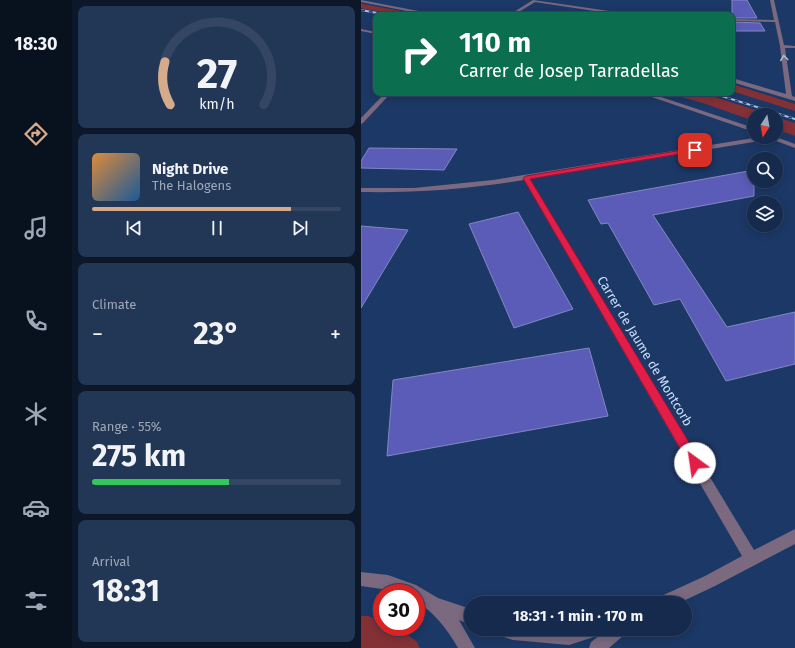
<!DOCTYPE html>
<meta charset="utf-8">
<style>
:root{--surface:#152a4c;--page:#223656;--text:#f1f3f6;--muted:#9da7b5;--line:#344664;--accent:#d6ab8b}
body{margin:0;font-family:"Fira Sans",sans-serif;background:var(--page);color:var(--text);height:100vh;display:flex;flex-direction:column;font-size:15px;white-space:nowrap}
*{box-sizing:border-box;margin:0}
p{font-size:13px;color:var(--muted)}
.icon{flex:none;width:22px;height:22px;fill:none;stroke:currentColor;stroke-width:2;stroke-linecap:round;stroke-linejoin:round}
.map{position:relative;flex:1;overflow:hidden}
.details{display:flex;flex-direction:column;gap:6px;padding:6px;background:#0c172a;width:289px}
.details>*{flex:none}
.banner{position:absolute;left:12px;top:12px;width:362px;height:84px;border-radius:8px;box-shadow:0 2px 10px #0003,0 0 0 1px var(--line);background:#0b6e4f;color:#fff;overflow:hidden}
.needle{width:26px;rotate:191deg}
.buttons{position:absolute;left:386px;top:108px;display:grid;gap:8px}
.buttons a{display:grid;place-items:center;width:36px;height:36px;border-radius:50%;background:var(--surface);box-shadow:0 2px 10px #0003,0 0 0 1px var(--line);font-size:20px}
.speed{position:absolute;left:12px;top:584px;display:flex;gap:8px;font-size:20px;font-weight:700;text-align:center}
.speed>*{display:grid;place-content:center;width:52px;height:52px;border-radius:50%;background:var(--surface);box-shadow:0 2px 10px #0003,0 0 0 1px var(--line);line-height:1}
.speed .limit{border:6px solid #d22;background:#fff;color:#111}
.pin{position:absolute;display:grid;place-items:center;width:34px;height:34px;color:#fff;margin:-17px;border-radius:8px;box-shadow:0 2px 6px #0006}
.me{position:absolute;width:44px;margin:-22px;rotate:329deg;stroke-linejoin:round;filter:drop-shadow(0 0 3px #0008)}
.turn{display:flex;align-items:center;gap:14px;height:84px;padding:0 20px;font-size:18px}
.turn .icon{width:52px;height:52px;stroke-width:2.5}
.turn b{display:block;font-size:28px;line-height:34px}
.big{font-size:30px;font-weight:700;line-height:1.1}
.details .tile{flex:1;display:flex;flex-direction:column;justify-content:center;gap:6px;min-width:0;padding:0 14px;border-radius:8px;background:var(--page)}
.details .dial{align-items:center;gap:0}
.dial svg{height:104px;overflow:visible;fill:none;stroke:var(--line);stroke-width:7;stroke-linecap:round;text-anchor:middle}
.dial text{fill:var(--text);stroke:none}
.song{display:flex;align-items:center;gap:12px}
.cover{width:48px;height:48px;border-radius:6px;background:linear-gradient(135deg,hsl(30 70% 55%),hsl(210 70% 35%))}
.played{height:4px;border-radius:2px;background:linear-gradient(90deg,var(--accent) 80%,var(--line) 80%)}
.keys{display:flex;justify-content:space-around;direction:ltr}
.heat{display:flex;justify-content:space-between;align-items:center;font-size:22px;direction:ltr}
.charge{height:6px;border-radius:3px;background:linear-gradient(90deg,#34c759 55%,var(--line) 0)}
.trip{position:absolute;left:103px;top:596px;width:228px;height:40px;border-radius:20px;background:var(--surface);box-shadow:0 2px 10px #0003,0 0 0 1px var(--line);font-weight:700;line-height:40px;text-align:center}
main{display:flex;flex:1;min-height:0}
.menu{display:flex;flex-direction:column;width:72px;justify-content:space-around;align-items:center;background:#08111e;color:var(--muted)}
.menu .icon{width:28px;height:28px}
.menu .selected{color:var(--accent)}
.menu b{font-size:18px;color:var(--text)}
.map>svg:first-child{display:block}
.green{fill:#843136}
.building{fill:#5b5cb7;stroke:#8388c3}
.lines{fill:none;stroke-linecap:round;stroke-linejoin:round}
.minor{fill:#7a697f;fill-rule:evenodd}
.rail-casing{stroke:#aec1e1;stroke-width:2}
.rail{stroke:#1c3866;stroke-width:1.5;stroke-dasharray:4;stroke-linecap:butt}
.oneway{stroke:#b3bad5}
.route{fill:#e11d48;stroke:#92132f}
.labels{text-anchor:middle;dominant-baseline:central;stroke-width:4;stroke-linejoin:round;paint-order:stroke}
.street-label{font-size:13px;fill:#ccddfa;stroke:#1c3866}
</style>
<main>
<nav class="menu">
<b>18:30</b>
<svg class="icon selected" aria-label="directions" viewBox="0 0 24 24"><path d="M12 3l9 9-9 9-9-9zM9 14v-3h6M13 9l2 2-2 2"/></svg>
<svg class="icon" aria-label="music" viewBox="0 0 24 24"><path d="M9 18V5l10-2v13"/><circle cx="6" cy="18" r="3"/><circle cx="16" cy="16" r="3"/></svg>
<svg class="icon" aria-label="phone" viewBox="0 0 24 24"><path d="M5 4h4l2 5-3 2q2 4 5 5l2-3 5 2v4C11 20 4 13 5 4z"/></svg>
<svg class="icon" aria-label="climate" viewBox="0 0 24 24"><path d="M12 3v18M4 7l16 10M4 17L20 7"/></svg>
<svg class="icon" aria-label="car" viewBox="0 0 24 24"><path d="M5 17H2v-5l4-1 3-4h7l3 4 3 1v5h-3M9 17h6M6 11h13"/><circle cx="7" cy="17" r="2"/><circle cx="17" cy="17" r="2"/></svg>
<svg class="icon" aria-label="filters" viewBox="0 0 24 24"><path d="M4 7h16M4 17h16"/><circle cx="9" cy="7" r="2"/><circle cx="15" cy="17" r="2"/></svg>
</nav>
<section class="details">
<div class="tile dial"><svg viewBox="0 0 100 80">
<path d="M14 69A42 42 0 1 1 86 69"/>
<path d="M14 69A42 42 0 0 1 10 36" stroke="#d6ab8b"/>
<text x="50" y="56" font-size="32" font-weight="700">27</text>
<text x="50" y="72" font-size="11">km/h</text>
</svg></div>
<div class="tile">
<div class="song"><i class="cover"></i><div><b>Night Drive</b><p>The Halogens</p></div></div>
<div class="played"></div>
<div class="keys"><svg class="icon" aria-label="previous" viewBox="0 0 24 24"><path d="M18 5L8 12l10 7zM5 5v14"/></svg><svg class="icon" aria-label="pause" viewBox="0 0 24 24"><path d="M8 5v14M16 5v14"/></svg><svg class="icon" aria-label="next" viewBox="0 0 24 24"><path d="M6 5l10 7-10 7zM19 5v14"/></svg></div>
</div>
<div class="tile"><p>Climate</p>
<div class="heat"><a>−</a><b class="big">23°</b><a>+</a></div>
</div>
<div class="tile"><p>Range · 55%</p><b class="big">275 km</b><div class="charge"></div></div>
<div class="tile"><p>Arrival</p><b class="big">18:31</b></div>
</section>
<div class="map">
<svg width="434" height="648" viewBox="0 0 434 648">
<rect width="100%" height="100%" fill="#1c3866"/>
<path class="green" d="M0 3 2 4 62 15H38L0 8Z
M371 84 434 104V111L371 91Z
M306 93H341L410 115H393V121L342 103Z
M415 117 434 123V136L415 129Z
M0 616H7L21 621V627H36L56 642 59 648H0Z"/>
<path class="building" d="M371 0H386L396 18H371Z
M371 22 399 23 404 31H371Z
M8 148 96 149 83 170 0 168V161Z
M393 170V196L292 215 366 327 434 312V364L365 381 319 299 293 305 247 223 240 224 227 200Z
M157 212 212 309 153 328 108 224Z
M0 226 47 230 0 308Z
M228 348 247 416 26 456 32 380Z"/>
<g class="lines">
<path class="minor" d="M0 0 73 14 75 15H66L0 2Z
M172 0 269 14 271 15H260L174 2 153 15H148Z
M409 0H413L423 45 434 46V48H424L431 96 434 97V101L371 82V78L425 94 419 46 414 22 371 21V19L413 20Z
M0 29 15 32V34L0 31Z
M24 93H30L2 123 0 124V118Z
M279 93H288L393 128V132Z
M399 137H415L434 144V148L410 139 169 179 393 550 434 529V544L354 586 318 603H293L296 598 344 576 381 556 163 180C109 189 55 193 0 192V188H53L132 180Z
M0 572 27 575 55 585 77 598 110 609V625L98 620 114 648H97C86 629 74 613 55 601V593C36 593 19 588 0 586Z
M134 629H242L240 634 245 629H265L263 635 248 648H228L230 642 239 635 208 645 152 640 136 635Z"/>
<g class="rail-casing">
<path id="rail" d="M0 10 27 15
M351 93 434 119"/>
</g>
<use href="#rail" class="rail"/>
</g>
<defs><path id="oneway-chevron" d="M-2-3.5L2.5 0L-2 3.5" fill="none" stroke-width="1.6" stroke-linecap="round" stroke-linejoin="round"/></defs>
<use class="oneway" href="#oneway-chevron" transform="translate(423 58) rotate(-98)"/>
<path class="route" d="M334 148 337 150 336 151 169 179 338 459 340 463 338 467 334 469 330 467 162 178 165 176Z"/>
<g class="labels">
<g class="street-label">
<text transform="translate(284 351) rotate(59)">Carrer de Jaume de Montcorb</text>
</g>
</g>
</svg>
<div class="buttons">
<a><svg class="needle" viewBox="-14 -14 28 28"><path d="M0-13l5 13h-10z" fill="#e53935"/><path d="M0 13l5-13h-10z" fill="#9da7b5"/></svg></a>
<a><svg class="icon" aria-label="search" viewBox="0 0 24 24"><circle cx="10" cy="10" r="6"/><path d="M15 15l6 6"/></svg></a>
<a><svg class="icon" aria-label="layers" viewBox="0 0 24 24"><path d="M12 4l9 5-9 5-9-5zM3 14l9 5 9-5"/></svg></a>
</div>
<div class="speed"><div class="limit">30</div></div>
<div class="pin" style="left:334px;top:150px;background:#d93025"><svg class="icon" aria-label="arrive" viewBox="0 0 24 24"><path d="M6 21V4h12l-3 4 3 4H6"/></svg></div>
<svg class="me" style="left:334px;top:463px" viewBox="-20 -20 40 40"><circle r="19" fill="#fff"/><path d="M0-13L10 11 0 6-10 11z" fill="#e11d48"/></svg>
<div class="trip">18:31 · 1 min · 170 m</div>
<div class="banner">
<div class="turn"><svg class="icon" aria-label="right" viewBox="0 0 24 24"><path d="M7 20v-9h11M14 6l5 5-5 5"/></svg><div><b>110 m</b>Carrer de Josep Tarradellas</div></div>
</div>
</div>
</main>
